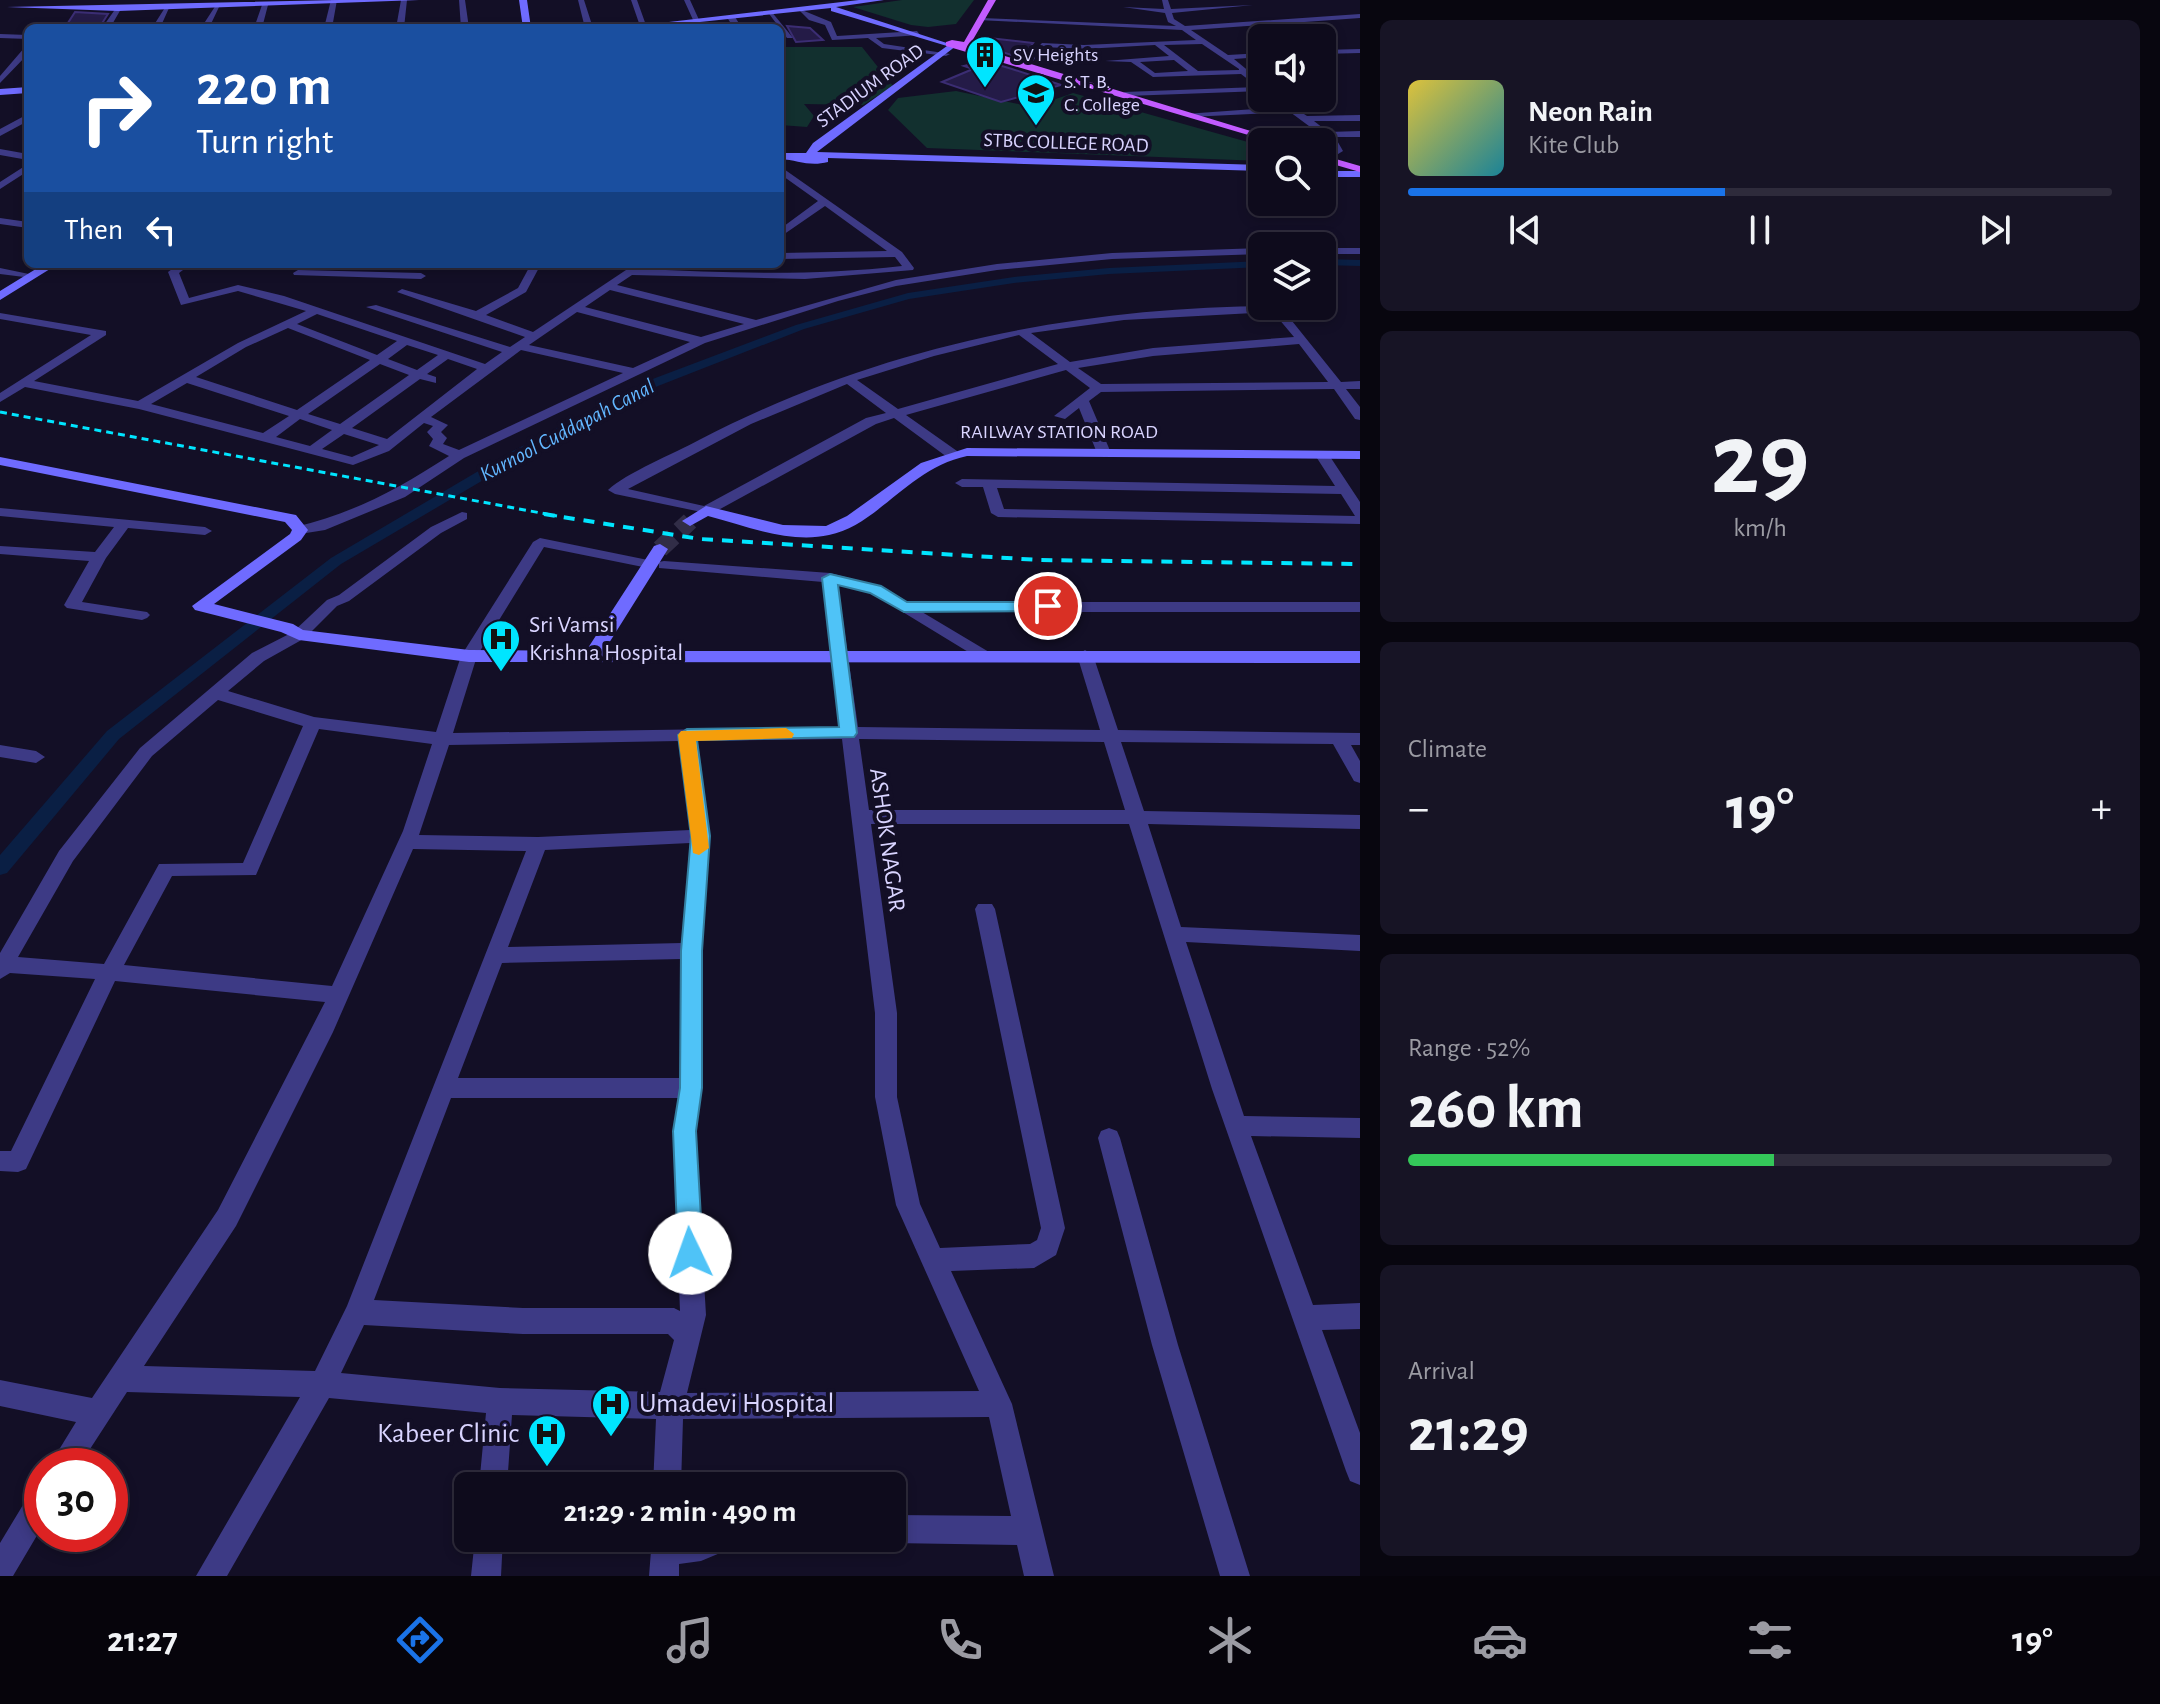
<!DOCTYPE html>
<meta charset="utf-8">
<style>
:root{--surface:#0e0b1c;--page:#171425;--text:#f1f3f6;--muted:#9b9ba3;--line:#2e2b3b;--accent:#1a73e8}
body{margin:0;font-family:"Alegreya Sans",sans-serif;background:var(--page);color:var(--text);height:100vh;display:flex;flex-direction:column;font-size:30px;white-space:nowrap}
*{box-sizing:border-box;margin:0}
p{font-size:26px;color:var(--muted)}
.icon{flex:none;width:44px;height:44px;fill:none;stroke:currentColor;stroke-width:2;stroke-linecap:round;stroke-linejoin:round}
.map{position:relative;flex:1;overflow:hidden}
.sheet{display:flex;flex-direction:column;gap:20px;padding:20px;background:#08060f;width:800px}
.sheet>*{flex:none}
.guide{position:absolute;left:24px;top:24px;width:760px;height:244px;border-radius:12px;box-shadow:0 4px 12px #0003,0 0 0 2px var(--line);background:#1a4fa0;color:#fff;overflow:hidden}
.controls{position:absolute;left:1248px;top:24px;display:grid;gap:16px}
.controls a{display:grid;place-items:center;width:88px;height:88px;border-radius:12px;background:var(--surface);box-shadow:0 4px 12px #0003,0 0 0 2px var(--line);font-size:40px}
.speed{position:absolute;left:24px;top:1448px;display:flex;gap:16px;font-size:40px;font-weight:700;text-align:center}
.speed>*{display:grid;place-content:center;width:104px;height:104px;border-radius:50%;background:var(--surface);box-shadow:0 4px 12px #0003,0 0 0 2px var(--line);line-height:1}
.speed .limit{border:12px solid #d22;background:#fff;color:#111}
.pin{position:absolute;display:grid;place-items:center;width:68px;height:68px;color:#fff;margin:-34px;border:4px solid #fff;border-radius:50%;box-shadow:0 2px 8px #0007}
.me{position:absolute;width:88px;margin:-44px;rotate:357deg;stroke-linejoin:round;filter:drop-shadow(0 0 6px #0008)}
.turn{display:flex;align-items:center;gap:28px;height:168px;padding:0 40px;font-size:36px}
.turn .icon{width:104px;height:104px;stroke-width:2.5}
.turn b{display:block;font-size:56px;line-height:68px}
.then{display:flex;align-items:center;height:76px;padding:0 40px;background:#0003;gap:16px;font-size:30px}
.big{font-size:60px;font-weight:700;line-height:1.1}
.sheet .card{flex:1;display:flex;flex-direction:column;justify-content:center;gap:12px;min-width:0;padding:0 28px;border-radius:12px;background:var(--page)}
.sheet .dial{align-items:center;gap:0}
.dial b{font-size:104px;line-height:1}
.song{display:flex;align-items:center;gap:24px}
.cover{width:96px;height:96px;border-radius:12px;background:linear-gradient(135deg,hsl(50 70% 55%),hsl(190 70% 35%))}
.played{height:8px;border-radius:4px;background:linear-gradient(90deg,var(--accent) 45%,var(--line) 45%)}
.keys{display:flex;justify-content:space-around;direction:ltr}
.heat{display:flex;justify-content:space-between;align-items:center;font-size:44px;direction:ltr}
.charge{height:12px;border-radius:6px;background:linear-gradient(90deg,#34c759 52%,var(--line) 0)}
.trip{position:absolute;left:454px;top:1472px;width:452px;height:80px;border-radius:12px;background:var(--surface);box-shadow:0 4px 12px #0003,0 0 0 2px var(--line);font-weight:700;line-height:80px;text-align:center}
.dock{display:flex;height:128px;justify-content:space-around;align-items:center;background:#06040b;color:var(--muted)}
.dock .icon{width:56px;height:56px}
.dock .current{color:var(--accent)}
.dock b{font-size:36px;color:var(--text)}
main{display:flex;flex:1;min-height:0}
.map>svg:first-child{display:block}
.green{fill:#12302f}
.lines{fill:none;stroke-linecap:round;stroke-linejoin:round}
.canal{fill:#0a1f44;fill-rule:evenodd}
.building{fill:#241b47;stroke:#3b2d73;stroke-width:2}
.secondary-tunnel{stroke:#312d47;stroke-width:18;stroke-dasharray:18 9;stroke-linecap:butt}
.street{fill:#3d3a85;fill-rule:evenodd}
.secondary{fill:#6f6bff;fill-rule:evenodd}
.primary{fill:#c25bff;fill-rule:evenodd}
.rail-far1{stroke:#00e5ff;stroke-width:3;stroke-dasharray:7 5;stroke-linecap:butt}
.rail{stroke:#00e5ff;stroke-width:4;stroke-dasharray:11 9;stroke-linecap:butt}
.route{fill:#4fc3f7;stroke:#337fa1;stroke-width:2}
.slow{fill:#f59e0b}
.labels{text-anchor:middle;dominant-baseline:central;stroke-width:8;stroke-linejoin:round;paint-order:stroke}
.far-poi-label{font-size:20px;fill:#d9d4ff;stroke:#130f26;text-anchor:start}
.far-street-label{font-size:20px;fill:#d9d4ff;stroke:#130f26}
.far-water-label{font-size:22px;font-style:italic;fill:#62b6ff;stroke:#130f26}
.poi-label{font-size:24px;fill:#d9d4ff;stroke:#130f26;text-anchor:start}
.street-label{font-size:24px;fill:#d9d4ff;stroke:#130f26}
.near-poi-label{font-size:28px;fill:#d9d4ff;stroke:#130f26;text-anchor:start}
</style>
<main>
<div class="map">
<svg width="1360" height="1576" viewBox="0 0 1360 1576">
<rect width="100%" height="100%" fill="#130f26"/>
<path class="green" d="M902 0H974L956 24 928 27 911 25 853 7Z
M780 47H862L893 86 863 105 804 104 814 116 807 127 780 125Z
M956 91 1033 107 1073 93 1262 146V161L927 148 888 110 898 98Z"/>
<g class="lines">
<path class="canal" d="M1322 259 1360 260V266L1322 265Z
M1262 261V267L1109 274 1014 283 909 299 804 329 658 386 519 459 341 564 119 739 7 873 0 875V855L107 731 331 558 509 453 650 380 796 325 908 293 1014 277 1109 268Z"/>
</g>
<path class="building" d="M75 12 108 14 101 25 66 26Z
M787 26 810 28 823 40 796 42Z
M980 37 1033 43 1021 58 983 46Z
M985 61 1012 69 1061 85 1001 102 942 82 973 69 964 66Z"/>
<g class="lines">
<path class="secondary-tunnel" d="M660 549 690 521"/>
<path class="street" d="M331 0H337L332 28H324Z
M401 0H407L404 28H396Z
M459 0H465L469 28H461Z
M578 0H584L593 28H585Z
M631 0H637L647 28 640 26Z
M684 0H690L700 22H694Z
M1162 0H1168L1171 9 1253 5 1172 13 1174 19 1185 26 1360 14V18L1191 30 1228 55 1262 53V57L1234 59 1262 82V91L1127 96 1124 92 1258 87 1241 74 1153 77 1131 62 1105 61 1169 56 1155 45 1084 49 1044 47 1030 65 1023 63 1042 43 1084 45 1196 40 1182 30 978 20 982 18 1176 26 1168 22 1165 13 1123 7 1164 9ZM1202 44 1239 69V70L1198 71 1164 45ZM1174 60 1188 71 1155 73 1140 62Z
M265 3 268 5 262 28H254L262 5Z
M216 5 219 7 209 28H201Z
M166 6 169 8 160 28H152Z
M116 8 121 9 110 28H102Z
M797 8 831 22 837 36 917 31 920 35 876 38 884 44 950 54 946 56 882 48 868 38 832 40 825 25 809 20Z
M767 11H771L793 38H787Z
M732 17H735L742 28H734L728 19Z
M0 34 28 35V39L0 38Z
M25 47H28V54L0 83V76Z
M1360 49V53L1322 54V50Z
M1283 100 1307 116 1360 115V121H1314L1328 132 1360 131V137H1335L1343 151 1330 159 1325 156 1334 150 1329 142 1319 134 1252 136 1248 133 1252 130 1313 129 1290 112 1189 117 1185 114 1284 107 1279 102Z
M28 114V121L0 136V129Z
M0 149 28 154V160L0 155Z
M28 164V171L0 189V182Z
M781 167 902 252 914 268 913 270 805 279 632 275 617 285 756 320 896 280 997 264 1112 253 1262 248V254L1112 259 997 270 896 286 838 301 705 343 464 458 405 497 325 530 300 534 293 530 295 527C354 513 398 489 449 456L429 446 433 439 427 432 433 426 424 423 389 451 353 465 139 409 25 387 0 402V393L91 335 0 319V313L106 331V335L34 381 138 401 238 343 306 311 238 291 181 305 168 272 179 264H191L179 273 189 298 238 285 284 296 485 364 502 352 366 307 376 305 510 347 525 337 397 292 402 289 476 311 518 288 531 264H541L526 292 486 315 533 332 635 264H647L641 269C728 273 815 276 902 266L895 257 780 259V253L887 251 825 206 780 237V229L818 201 780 174ZM610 290 744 324 701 337 585 307ZM577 312 690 342 633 368 529 345ZM317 314 397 341 377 355 297 324ZM288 328 370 360 297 410 196 377 246 347ZM407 345 438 355 417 370 388 359ZM521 350 623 373 459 450 443 444 447 438 441 432 448 425 431 417ZM448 359 477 369 387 439 352 428 420 379 436 383V377L427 374ZM380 364 409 375 340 424 308 414ZM187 383 289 416 263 433 151 404ZM300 419 332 430 310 446 276 437ZM344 434 379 445 352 457 322 449Z
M0 218 28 222V228L0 224Z
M1322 248H1360V254H1322Z
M0 268 29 274 24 277 0 274Z
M298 270 421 273 426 276 421 279 294 275 293 273Z
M1280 306 1341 382 1360 381V389H1346L1360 407V420L1355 419 1334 389 1101 392 1089 401 1111 453 1104 457 1097 453 1079 408 1065 419 1054 416 1090 388 1066 370 906 415 957 451V457H947L894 418 876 424 711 514 615 494 608 490C626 473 675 453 699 440 879 346 1079 306 1280 306ZM1273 312 1294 337 1153 348 1070 362 1031 333 1124 320ZM1019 335 1058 364 898 409 857 380 934 356ZM1299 344 1328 382 1101 384 1078 368 1153 356ZM847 384 886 413 866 418 704 506 628 489 751 424Z
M1322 451 1327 452 1360 502V524L998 517 991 513 983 487H962L955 483 962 479 1335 486 1315 455ZM997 488 1341 494 1355 516 1004 509Z
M0 508 205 527 212 531 205 535 128 528 106 558 82 602 147 612 150 615 147 618 142 620 67 608 64 605 89 561 0 554V546L95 552 114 527 0 516Z
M462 512 467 513V519L441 533 349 601 337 606 305 638 264 661 228 691 314 717 436 732 461 656 533 542 540 538 648 560 655 564 648 568 544 547 477 656 453 733 841 727 823 582 659 568V562L664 561 830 573 880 586 907 602H1360V612H922L989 652 991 656 989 660 983 661 870 592 838 585 858 727 1100 730 1077 655 1085 650 1093 655 1118 730 1360 733V745H1351L1360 761V783L1354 781 1333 744 1121 742 1144 811 1360 815V829L1148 824 1181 927 1360 935V951L1186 942 1244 1116 1360 1118V1138L1251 1136 1313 1305 1360 1303V1329L1322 1330 1360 1433V1485L1350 1481 1346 1471 1212 1089 1129 824H871L897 1013V1097L920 1204 940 1248 1030 1244 1037 1240 1041 1228 975 909 978 904H992L995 909 1065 1228 1056 1255 1034 1268 951 1271 1012 1404 1054 1576H1024L1017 1545 892 1543 881 1538H892V1515L1011 1516 989 1417 683 1419 681 1486H653L656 1419 512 1415 507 1486H479L486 1413 329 1398 227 1576H196L300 1397 127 1392 79 1466H49L76 1422 0 1406V1380L92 1398 218 1210 325 1002 115 981 26 1169 18 1172 0 1171V1151H11L95 979 10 973 0 979V953L59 851 140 748 252 653 293 632 327 600 339 595 431 527ZM218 700 303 726 243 863 159 864 104 964 18 957 73 861 152 756ZM319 729 432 744 403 831 332 986 124 965 172 876 256 875ZM842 739 875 1013V1097L896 1205 979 1391 687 1393 706 1315 695 1131 702 1088V951L709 836 696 741ZM859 739 1104 742 1125 810H869ZM679 741 690 830 538 837 419 835 449 745ZM690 843 682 943 508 947 545 850ZM413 849 526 851 347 1306 315 1371 144 1366 236 1226 333 1032ZM682 959 680 1078H458L502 963ZM451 1098H678L673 1131 680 1311 674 1308H523L374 1300ZM364 1325 523 1334H668L674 1340 660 1392 500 1388 341 1373Z
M0 745 36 751 45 757 36 763 0 757Z
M1109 1128 1117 1131 1120 1138 1178 1345 1250 1576H1220L1152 1345 1098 1138 1101 1131Z
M42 1486V1527L13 1576H0V1543L32 1490Z
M475 1538H503L501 1576H471Z
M652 1538H736L732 1548 701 1561 679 1564V1576H649Z"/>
<path class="secondary" d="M339 0H419L118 11 7 7Z
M519 0H527L531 28H523Z
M859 0H884L836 7 956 46 817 152 1262 165V171L828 158V162C809 167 798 160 780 159V153H806L813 143 947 46 831 11V8L643 28H617Z
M28 87V93L0 95V89Z
M1322 171H1360V177H1322Z
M44 264H58L0 300V291Z
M967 448 1360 451V459L967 456C909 468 877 526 829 535 790 544 746 526 708 516L690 526 682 521 706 506 783 525 826 526 847 516 921 463Z
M0 457 296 515 308 530 301 540 214 604 293 624 303 630 469 650 586 651 654 546 660 544 668 549 604 651H1360V663L469 662 299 640 281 632 195 610 192 606 290 534 292 530 285 522 0 465Z"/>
<path class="primary" d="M988 0H996L971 43 972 46 1287 142H1272L946 46V42L952 40 964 42Z
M1322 155 1360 166V172L1322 161Z"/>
<path class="rail-far1" d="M0 412 557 516"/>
<path class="rail" d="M544 514 700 539 1039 560 1360 564"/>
</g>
<path class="route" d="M830 574 881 586 907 602H1048L1055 606 1048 611 904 612 870 593 838 585 857 733 854 737 697 740 710 836 702 951V1088L696 1131 703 1253 699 1262 690 1265 681 1262 678 1253 673 1131 680 1088 681 951 691 836 678 735 687 729 839 727 822 578Z"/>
<path class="slow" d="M786 728 794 734 792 738 696 741 709 848 699 855 693 853 678 735 681 731Z"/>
<defs>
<g id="building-pin" transform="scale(2)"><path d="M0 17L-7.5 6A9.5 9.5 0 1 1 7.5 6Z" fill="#00e5ff" stroke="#130f26"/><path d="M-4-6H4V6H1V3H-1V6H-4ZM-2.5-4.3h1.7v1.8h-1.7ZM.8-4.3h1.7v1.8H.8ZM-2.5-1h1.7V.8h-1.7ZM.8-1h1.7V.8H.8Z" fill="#111"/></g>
<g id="university-pin" transform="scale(2)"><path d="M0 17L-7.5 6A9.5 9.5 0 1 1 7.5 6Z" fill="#00e5ff" stroke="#130f26"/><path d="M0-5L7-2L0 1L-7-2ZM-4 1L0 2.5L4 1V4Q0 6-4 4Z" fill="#111"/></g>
<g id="hospital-pin" transform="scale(2)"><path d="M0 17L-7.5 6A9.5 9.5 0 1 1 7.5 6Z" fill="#00e5ff" stroke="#130f26"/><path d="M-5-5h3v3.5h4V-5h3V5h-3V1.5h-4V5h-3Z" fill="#111"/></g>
</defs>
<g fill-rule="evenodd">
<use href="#building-pin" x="985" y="55"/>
<use href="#university-pin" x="1036" y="93"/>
<use href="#hospital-pin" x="501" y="639"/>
<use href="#hospital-pin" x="611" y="1404"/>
<use href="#hospital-pin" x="547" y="1434"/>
</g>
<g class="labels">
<g class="far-poi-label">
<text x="1013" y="55">SV Heights</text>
<text x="1064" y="82">S. T. B.<tspan x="1064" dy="23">C. College</tspan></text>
</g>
<g class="far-street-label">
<text transform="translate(870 86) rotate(-36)">STADIUM ROAD</text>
<text transform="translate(1066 143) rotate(2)">STBC COLLEGE ROAD</text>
<text x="1059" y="432">RAILWAY STATION ROAD</text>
</g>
<g class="far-water-label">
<text transform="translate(567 430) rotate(-28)">Kurnool Cuddapah Canal</text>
</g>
<g class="poi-label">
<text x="529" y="625">Sri Vamsi<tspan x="529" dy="28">Krishna Hospital</tspan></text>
</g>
<g class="street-label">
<text transform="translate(887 840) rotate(82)">ASHOK NAGAR</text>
</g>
<g class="near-poi-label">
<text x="639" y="1404">Umadevi Hospital</text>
<text x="519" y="1434" text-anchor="end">Kabeer Clinic</text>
</g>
</g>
</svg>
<div class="controls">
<a><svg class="icon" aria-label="sound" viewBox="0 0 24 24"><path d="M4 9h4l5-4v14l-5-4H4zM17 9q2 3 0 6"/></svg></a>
<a><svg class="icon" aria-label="search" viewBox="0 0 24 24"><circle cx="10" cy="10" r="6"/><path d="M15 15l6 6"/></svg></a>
<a><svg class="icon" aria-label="layers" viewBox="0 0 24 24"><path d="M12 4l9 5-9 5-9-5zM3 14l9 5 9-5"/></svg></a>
</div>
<div class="speed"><div class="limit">30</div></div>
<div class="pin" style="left:1048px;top:606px;background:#d93025"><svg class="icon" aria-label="arrive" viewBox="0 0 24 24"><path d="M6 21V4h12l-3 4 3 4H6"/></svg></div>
<svg class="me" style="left:690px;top:1253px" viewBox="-20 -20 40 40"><circle r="19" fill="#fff"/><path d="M0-13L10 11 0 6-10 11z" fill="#4fc3f7"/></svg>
<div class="trip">21:29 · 2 min · 490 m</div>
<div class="guide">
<div class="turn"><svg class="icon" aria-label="right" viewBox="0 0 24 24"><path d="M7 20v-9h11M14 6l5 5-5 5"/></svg><div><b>220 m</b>Turn right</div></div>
<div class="then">Then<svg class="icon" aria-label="left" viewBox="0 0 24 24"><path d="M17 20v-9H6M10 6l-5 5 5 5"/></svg></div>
</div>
</div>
<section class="sheet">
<div class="card">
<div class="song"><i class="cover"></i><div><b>Neon Rain</b><p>Kite Club</p></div></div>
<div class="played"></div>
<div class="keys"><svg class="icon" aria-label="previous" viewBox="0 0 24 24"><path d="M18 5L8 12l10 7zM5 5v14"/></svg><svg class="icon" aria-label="pause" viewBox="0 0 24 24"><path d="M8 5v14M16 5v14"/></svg><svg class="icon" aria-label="next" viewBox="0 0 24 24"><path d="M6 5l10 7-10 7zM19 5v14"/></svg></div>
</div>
<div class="card dial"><b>29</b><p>km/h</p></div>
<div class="card"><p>Climate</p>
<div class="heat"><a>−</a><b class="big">19°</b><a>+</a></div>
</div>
<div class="card"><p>Range · 52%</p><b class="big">260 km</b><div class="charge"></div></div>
<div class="card"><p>Arrival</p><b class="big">21:29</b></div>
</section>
</main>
<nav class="dock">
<b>21:27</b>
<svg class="icon current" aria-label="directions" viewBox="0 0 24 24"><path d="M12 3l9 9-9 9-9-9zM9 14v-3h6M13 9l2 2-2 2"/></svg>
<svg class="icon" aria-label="music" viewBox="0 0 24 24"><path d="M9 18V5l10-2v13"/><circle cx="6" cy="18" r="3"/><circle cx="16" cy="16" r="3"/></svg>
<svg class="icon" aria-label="phone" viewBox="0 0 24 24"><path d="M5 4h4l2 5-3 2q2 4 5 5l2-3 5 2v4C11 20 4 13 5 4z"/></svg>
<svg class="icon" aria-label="climate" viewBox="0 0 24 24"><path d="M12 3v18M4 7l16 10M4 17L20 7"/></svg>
<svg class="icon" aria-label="car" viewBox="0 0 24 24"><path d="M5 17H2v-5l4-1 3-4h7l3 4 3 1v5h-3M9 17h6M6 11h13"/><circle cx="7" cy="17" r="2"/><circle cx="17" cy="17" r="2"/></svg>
<svg class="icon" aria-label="filters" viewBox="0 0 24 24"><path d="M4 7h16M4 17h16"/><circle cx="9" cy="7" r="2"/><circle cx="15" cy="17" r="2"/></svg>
<b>19°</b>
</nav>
